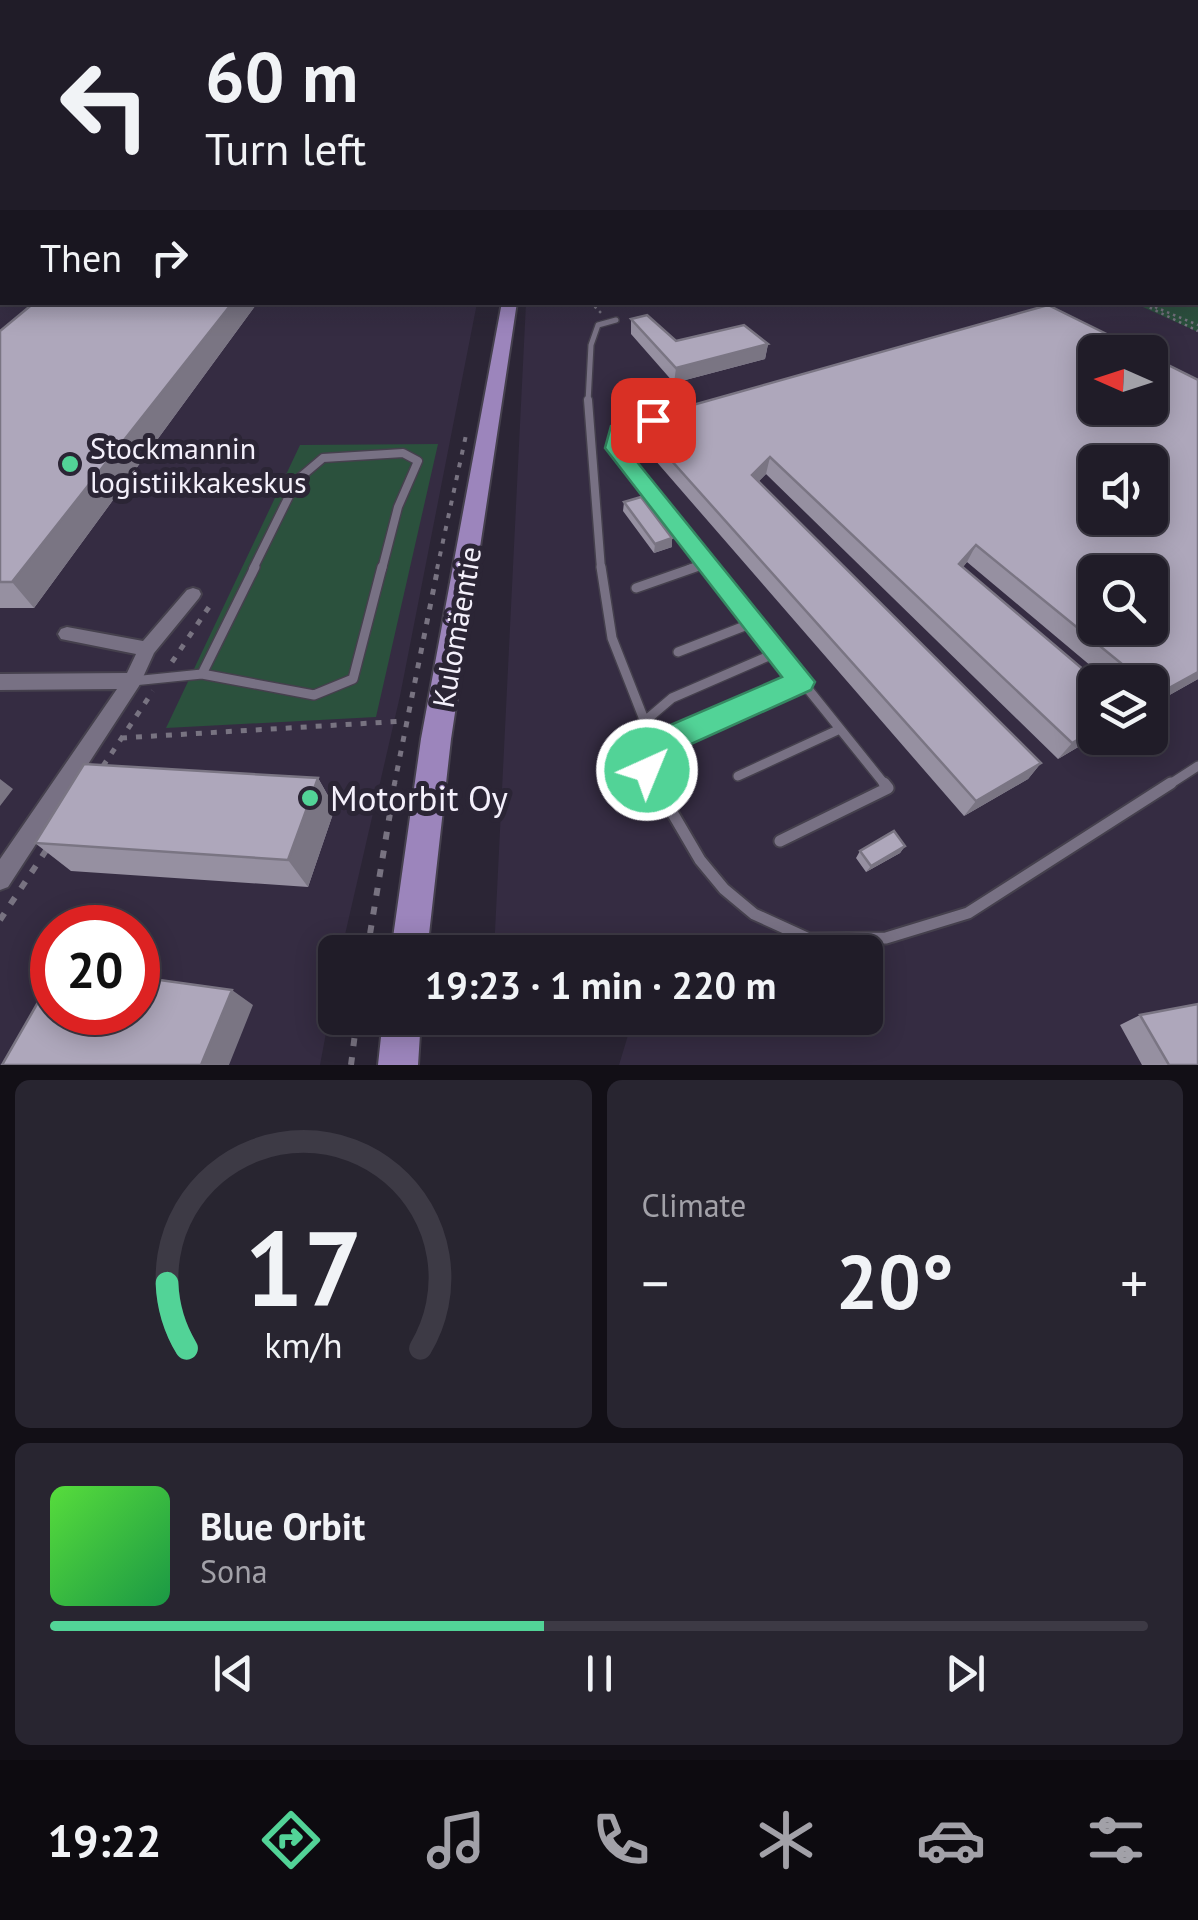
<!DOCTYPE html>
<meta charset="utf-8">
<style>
:root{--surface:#201c28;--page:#282530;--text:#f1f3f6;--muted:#a2a1a8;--line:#3d3a45;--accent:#52d397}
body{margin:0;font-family:"PT Sans",sans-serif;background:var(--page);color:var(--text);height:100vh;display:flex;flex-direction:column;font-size:38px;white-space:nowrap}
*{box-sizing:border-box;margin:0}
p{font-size:32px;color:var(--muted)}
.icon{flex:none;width:55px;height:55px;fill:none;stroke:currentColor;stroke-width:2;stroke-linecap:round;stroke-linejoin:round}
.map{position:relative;height:1065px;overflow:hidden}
.drawer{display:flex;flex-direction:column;gap:15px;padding:15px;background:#120f16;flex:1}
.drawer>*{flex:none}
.top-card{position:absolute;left:0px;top:0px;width:1200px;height:305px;box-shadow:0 5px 25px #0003,0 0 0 2px var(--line);background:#201c28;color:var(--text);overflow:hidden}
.needle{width:65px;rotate:273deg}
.tools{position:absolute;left:1078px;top:335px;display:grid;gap:20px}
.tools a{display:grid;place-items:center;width:90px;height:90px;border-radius:15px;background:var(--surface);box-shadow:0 5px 25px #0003,0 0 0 2px var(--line);font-size:50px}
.speed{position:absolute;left:30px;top:905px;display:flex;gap:20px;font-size:50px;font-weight:700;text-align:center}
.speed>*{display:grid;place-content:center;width:130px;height:130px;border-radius:50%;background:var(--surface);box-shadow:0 5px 25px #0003,0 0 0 2px var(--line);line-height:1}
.speed .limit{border:15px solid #d22;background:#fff;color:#111}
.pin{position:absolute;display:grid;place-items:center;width:85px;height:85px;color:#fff;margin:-42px;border-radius:20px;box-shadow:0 5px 15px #0006}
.me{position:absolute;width:110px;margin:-55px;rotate:44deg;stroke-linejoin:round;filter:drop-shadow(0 0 8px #0008)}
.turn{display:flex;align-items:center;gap:35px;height:210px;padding:0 40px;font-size:45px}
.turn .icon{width:130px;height:130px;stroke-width:2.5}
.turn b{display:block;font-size:70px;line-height:85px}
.then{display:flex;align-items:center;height:95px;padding:0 40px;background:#0003;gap:20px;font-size:38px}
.big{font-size:75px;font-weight:600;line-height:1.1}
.drawer .widget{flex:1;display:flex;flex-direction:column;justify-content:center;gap:15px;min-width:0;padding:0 35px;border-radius:15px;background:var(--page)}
.drawer .dial{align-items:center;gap:0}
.dial svg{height:260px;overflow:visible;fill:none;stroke:var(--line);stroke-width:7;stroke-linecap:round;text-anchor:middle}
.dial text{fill:var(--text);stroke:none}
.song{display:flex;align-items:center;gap:30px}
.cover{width:120px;height:120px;border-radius:15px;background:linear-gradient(135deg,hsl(110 70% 55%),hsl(140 70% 35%))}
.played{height:10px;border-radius:5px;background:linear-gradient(90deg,var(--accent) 45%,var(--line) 45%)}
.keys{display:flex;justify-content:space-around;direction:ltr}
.heat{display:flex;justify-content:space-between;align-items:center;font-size:55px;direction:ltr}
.drawer .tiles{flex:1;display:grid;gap:15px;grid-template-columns:1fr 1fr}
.widget:last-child{grid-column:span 2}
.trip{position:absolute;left:318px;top:935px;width:565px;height:100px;border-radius:15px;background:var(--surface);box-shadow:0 5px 25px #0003,0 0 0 2px var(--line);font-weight:600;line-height:100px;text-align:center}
.tab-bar{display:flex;height:160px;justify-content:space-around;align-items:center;background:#0d0b10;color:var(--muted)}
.tab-bar .icon{width:70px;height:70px}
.tab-bar .active{color:var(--accent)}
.tab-bar b{font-size:45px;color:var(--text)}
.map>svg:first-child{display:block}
.built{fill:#352c42;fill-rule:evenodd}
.green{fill:#2b513d}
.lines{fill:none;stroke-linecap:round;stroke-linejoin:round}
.lane-far3-casing{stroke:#45404d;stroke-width:8}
.lane-far2-casing{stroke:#45404d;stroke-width:11}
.lane-far1-casing{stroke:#45404d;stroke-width:12}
.lane-casing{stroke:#45404d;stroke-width:15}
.street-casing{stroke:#45404d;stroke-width:4}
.primary-casing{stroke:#45404d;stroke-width:4}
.path-far3{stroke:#787381;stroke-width:2.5;stroke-dasharray:2.5 4;stroke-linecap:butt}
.path-far2{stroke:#787381;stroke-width:4;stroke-dasharray:5 8;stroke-linecap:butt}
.path-far1{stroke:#787381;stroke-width:5;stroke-dasharray:6 9;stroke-linecap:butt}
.path{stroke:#787381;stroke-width:6;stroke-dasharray:8 11;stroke-linecap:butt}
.lane-far3{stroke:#787184;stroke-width:5}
.lane-far2{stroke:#787184;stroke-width:8}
.lane-far1{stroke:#787184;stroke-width:9}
.lane{stroke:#787184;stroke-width:11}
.street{fill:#787184;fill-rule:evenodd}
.primary{fill:#9c85bc;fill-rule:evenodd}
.wall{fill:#9690a1}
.shaded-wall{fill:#7a7583}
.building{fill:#aea7bb;stroke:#7a7583;stroke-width:2.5;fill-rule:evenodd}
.route{fill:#52d397;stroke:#358962;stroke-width:2.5}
.poi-dot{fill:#52d397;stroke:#2b2535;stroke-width:4}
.labels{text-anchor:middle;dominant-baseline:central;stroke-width:10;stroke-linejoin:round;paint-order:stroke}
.poi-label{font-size:30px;fill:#f4f0fb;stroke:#2b2535;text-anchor:start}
.street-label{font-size:30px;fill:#f4f0fb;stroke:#2b2535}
.near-poi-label{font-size:35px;fill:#f4f0fb;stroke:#2b2535;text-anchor:start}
</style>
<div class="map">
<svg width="1198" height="1065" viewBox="0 0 1198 1065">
<rect width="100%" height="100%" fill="#2b2535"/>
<path class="built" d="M0 282 2 302 477 303 400 696 341 952H335V985L320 1065H0ZM52 928H138V1012H52Z
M1134 302 1198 332V1065H619L629 1032 545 1018H865V952H494L526 303ZM1095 352H1150V408H1095ZM1095 462H1150V518H1095ZM1095 572H1150V628H1095ZM1095 682H1150V738H1095Z"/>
<path class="green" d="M1198 174V332L1134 303 1198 302Z
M438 444 376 717 166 728 300 445Z"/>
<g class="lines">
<g class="lane-far3-casing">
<path id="lane-far3" d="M588 402 591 345 598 325 616 320"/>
</g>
<g class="lane-far2-casing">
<path id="lane-far2" d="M588 400 601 569
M643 422 618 430 615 448 712 569
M253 569 297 480 323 458 403 453 418 461 398 507 382 569
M689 569 707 563"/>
</g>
<g class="lane-far1-casing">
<path id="lane-far1" d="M255 567 202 674 314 695 353 679 382 567
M601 567 612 638 643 717 644 763 657 786
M710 567 886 786
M636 588 696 567
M678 652 755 622
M133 681 202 674
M645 721 672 698 778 652
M647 769 672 738 802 682
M738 776 840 729
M1167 786 1198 766"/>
</g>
<g class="lane-casing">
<path id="lane" d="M655 783 700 860 724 889 754 914 809 939 886 938 968 913 1171 783
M780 841 888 788 884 783"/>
</g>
<g class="street-casing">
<path id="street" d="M193 588 199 590 201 594 199 598 154 653 139 686 8 887 0 890V859L117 689 0 690V674L127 673 136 654 61 639 58 634 61 629 67 627 143 641 187 590Z"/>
</g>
<g class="primary-casing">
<path id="primary" d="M502 302H517L451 739 427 952H391L421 739Z
M383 1018H421L418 1065H378Z"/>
</g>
<path class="path-far3" d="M590 302 601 313
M1138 302 1198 331
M1143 302 1198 325"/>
<path class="path-far2" d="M437 569 466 435"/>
<path class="path-far1" d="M172 662 211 604
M121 738 405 721
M103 766 153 691
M394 786 438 567"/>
<path class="path" d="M0 920 47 849
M367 952 395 783
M351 1065 357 1018"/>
<use href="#lane-far3" class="lane-far3"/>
<use href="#lane-far2" class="lane-far2"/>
<use href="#lane-far1" class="lane-far1"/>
<use href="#lane" class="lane"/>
<use href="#street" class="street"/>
<use href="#primary" class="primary"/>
</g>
<path class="wall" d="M35 302H258L34 608H0V331Z
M1048 305 1198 679 1150 706V682H1110L967 562 963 567 1095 737 1058 759 766 474 759 481 1041 763 1028 779 964 816 635 437 636 421Z
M631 319 676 341 768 344 765 359 674 383 631 334Z
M624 502 672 547 654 553 623 511Z
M318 778 335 808 308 887 71 871 35 843Z
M905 846 900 853 866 872 856 858 860 851Z
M1140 1015 1198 1065H1142L1120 1025Z"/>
<path class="shaded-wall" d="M233 302H258L34 608 12 582Z
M768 344 765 359 674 383 676 368Z
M770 457 766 474 749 491 752 475Z
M672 538V547L654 553 655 544Z
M976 545 967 562 951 581 959 564Z
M1198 672V679L1150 706V703L1158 694Z
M1095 730V737L1058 759 1072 743Z
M1041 763 1028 779 964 816 976 801Z
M318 778 335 808 308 887 288 860Z
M0 779 13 789 0 806Z
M905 846 900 853 866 872 871 866Z
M232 990 253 1005 229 1065H201Z"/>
<path class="building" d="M35 302H233L12 582H0V331Z
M1048 305 1143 352H1095V408H1150V356L1198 380V672L1158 694 1150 688V682H1144L976 545 959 564 1098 682H1095V730L1072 743 770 457 752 475 1041 763 976 801 636 421ZM1095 462H1150V518H1095ZM1095 572H1150V628H1095Z
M647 315 676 341 744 325 768 344 676 368 631 319Z
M641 497 672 538 655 544 624 502Z
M84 764 318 778 288 860 35 843Z
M894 831 905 846 871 866 860 851Z
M138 977 232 990 201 1065H2L52 978V1012H138Z
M1198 1004V1065H1169L1140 1015Z"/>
<linearGradient id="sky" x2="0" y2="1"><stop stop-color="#18141d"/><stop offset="0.54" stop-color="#44465c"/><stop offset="1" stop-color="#44465c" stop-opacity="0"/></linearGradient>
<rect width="1198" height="323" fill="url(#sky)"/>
<path class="route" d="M653 414 663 420 660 424 627 433 625 447 815 682 811 690 682 748 658 780 647 784 636 780 631 770 661 729 782 677 605 448 611 426Z"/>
<g class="poi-dot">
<circle cx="70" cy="464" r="10"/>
<circle cx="310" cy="798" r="10"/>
</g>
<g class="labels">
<g class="poi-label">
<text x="90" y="447">Stockmannin<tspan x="90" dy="34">logistiikkakeskus</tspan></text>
</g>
<g class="street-label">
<text transform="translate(456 627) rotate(-80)">Kulomäentie</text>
</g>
<g class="near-poi-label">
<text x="330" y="798">Motorbit Oy</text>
</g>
</g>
</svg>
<div class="tools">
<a><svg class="needle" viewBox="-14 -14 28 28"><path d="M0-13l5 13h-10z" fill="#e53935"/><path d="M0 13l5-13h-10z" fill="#a2a1a8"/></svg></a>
<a><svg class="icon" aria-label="sound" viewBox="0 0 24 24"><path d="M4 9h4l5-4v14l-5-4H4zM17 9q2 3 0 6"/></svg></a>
<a><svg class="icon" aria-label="search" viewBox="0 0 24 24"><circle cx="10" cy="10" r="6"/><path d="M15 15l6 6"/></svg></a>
<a><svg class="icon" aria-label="layers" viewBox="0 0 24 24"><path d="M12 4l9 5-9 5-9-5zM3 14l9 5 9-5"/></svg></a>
</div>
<div class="speed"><div class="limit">20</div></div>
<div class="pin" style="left:653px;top:420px;background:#d93025"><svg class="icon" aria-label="arrive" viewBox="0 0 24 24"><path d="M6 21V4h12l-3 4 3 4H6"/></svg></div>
<svg class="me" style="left:647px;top:770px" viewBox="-20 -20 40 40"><circle r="17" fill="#52d397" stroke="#fff" stroke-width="3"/><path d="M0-11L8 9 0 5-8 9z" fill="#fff"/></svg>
<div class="trip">19:23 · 1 min · 220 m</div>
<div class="top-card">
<div class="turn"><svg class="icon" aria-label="left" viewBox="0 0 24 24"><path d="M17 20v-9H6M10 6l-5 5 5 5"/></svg><div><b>60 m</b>Turn left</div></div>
<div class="then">Then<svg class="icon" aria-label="right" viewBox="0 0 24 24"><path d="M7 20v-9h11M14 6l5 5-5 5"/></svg></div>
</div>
</div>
<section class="drawer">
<div class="tiles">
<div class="widget dial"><svg viewBox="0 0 100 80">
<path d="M14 69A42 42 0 1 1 86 69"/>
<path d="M14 69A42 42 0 0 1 8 49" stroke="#52d397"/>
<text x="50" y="56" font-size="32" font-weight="700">17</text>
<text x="50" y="72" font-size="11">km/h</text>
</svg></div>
<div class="widget"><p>Climate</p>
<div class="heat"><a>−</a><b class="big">20°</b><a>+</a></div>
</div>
<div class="widget">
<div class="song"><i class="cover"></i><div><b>Blue Orbit</b><p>Sona</p></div></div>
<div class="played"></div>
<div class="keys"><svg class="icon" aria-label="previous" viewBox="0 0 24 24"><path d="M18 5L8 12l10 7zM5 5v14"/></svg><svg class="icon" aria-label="pause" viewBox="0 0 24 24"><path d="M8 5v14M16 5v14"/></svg><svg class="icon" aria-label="next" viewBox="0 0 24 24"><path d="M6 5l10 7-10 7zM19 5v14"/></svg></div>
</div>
</div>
</section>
<nav class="tab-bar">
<b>19:22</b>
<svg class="icon active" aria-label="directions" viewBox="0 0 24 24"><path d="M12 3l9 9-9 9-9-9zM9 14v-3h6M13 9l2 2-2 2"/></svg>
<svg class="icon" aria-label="music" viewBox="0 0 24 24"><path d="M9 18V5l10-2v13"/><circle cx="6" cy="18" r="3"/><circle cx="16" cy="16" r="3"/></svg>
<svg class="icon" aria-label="phone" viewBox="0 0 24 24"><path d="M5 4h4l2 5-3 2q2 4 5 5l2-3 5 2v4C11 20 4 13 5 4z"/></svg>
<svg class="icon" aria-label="climate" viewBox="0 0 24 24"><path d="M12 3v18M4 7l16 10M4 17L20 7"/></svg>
<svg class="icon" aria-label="car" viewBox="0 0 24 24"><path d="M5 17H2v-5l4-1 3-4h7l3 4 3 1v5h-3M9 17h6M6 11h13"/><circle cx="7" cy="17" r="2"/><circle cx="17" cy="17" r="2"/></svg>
<svg class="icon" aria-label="filters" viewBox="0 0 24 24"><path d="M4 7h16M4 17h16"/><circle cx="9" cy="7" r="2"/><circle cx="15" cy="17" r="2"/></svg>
</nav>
